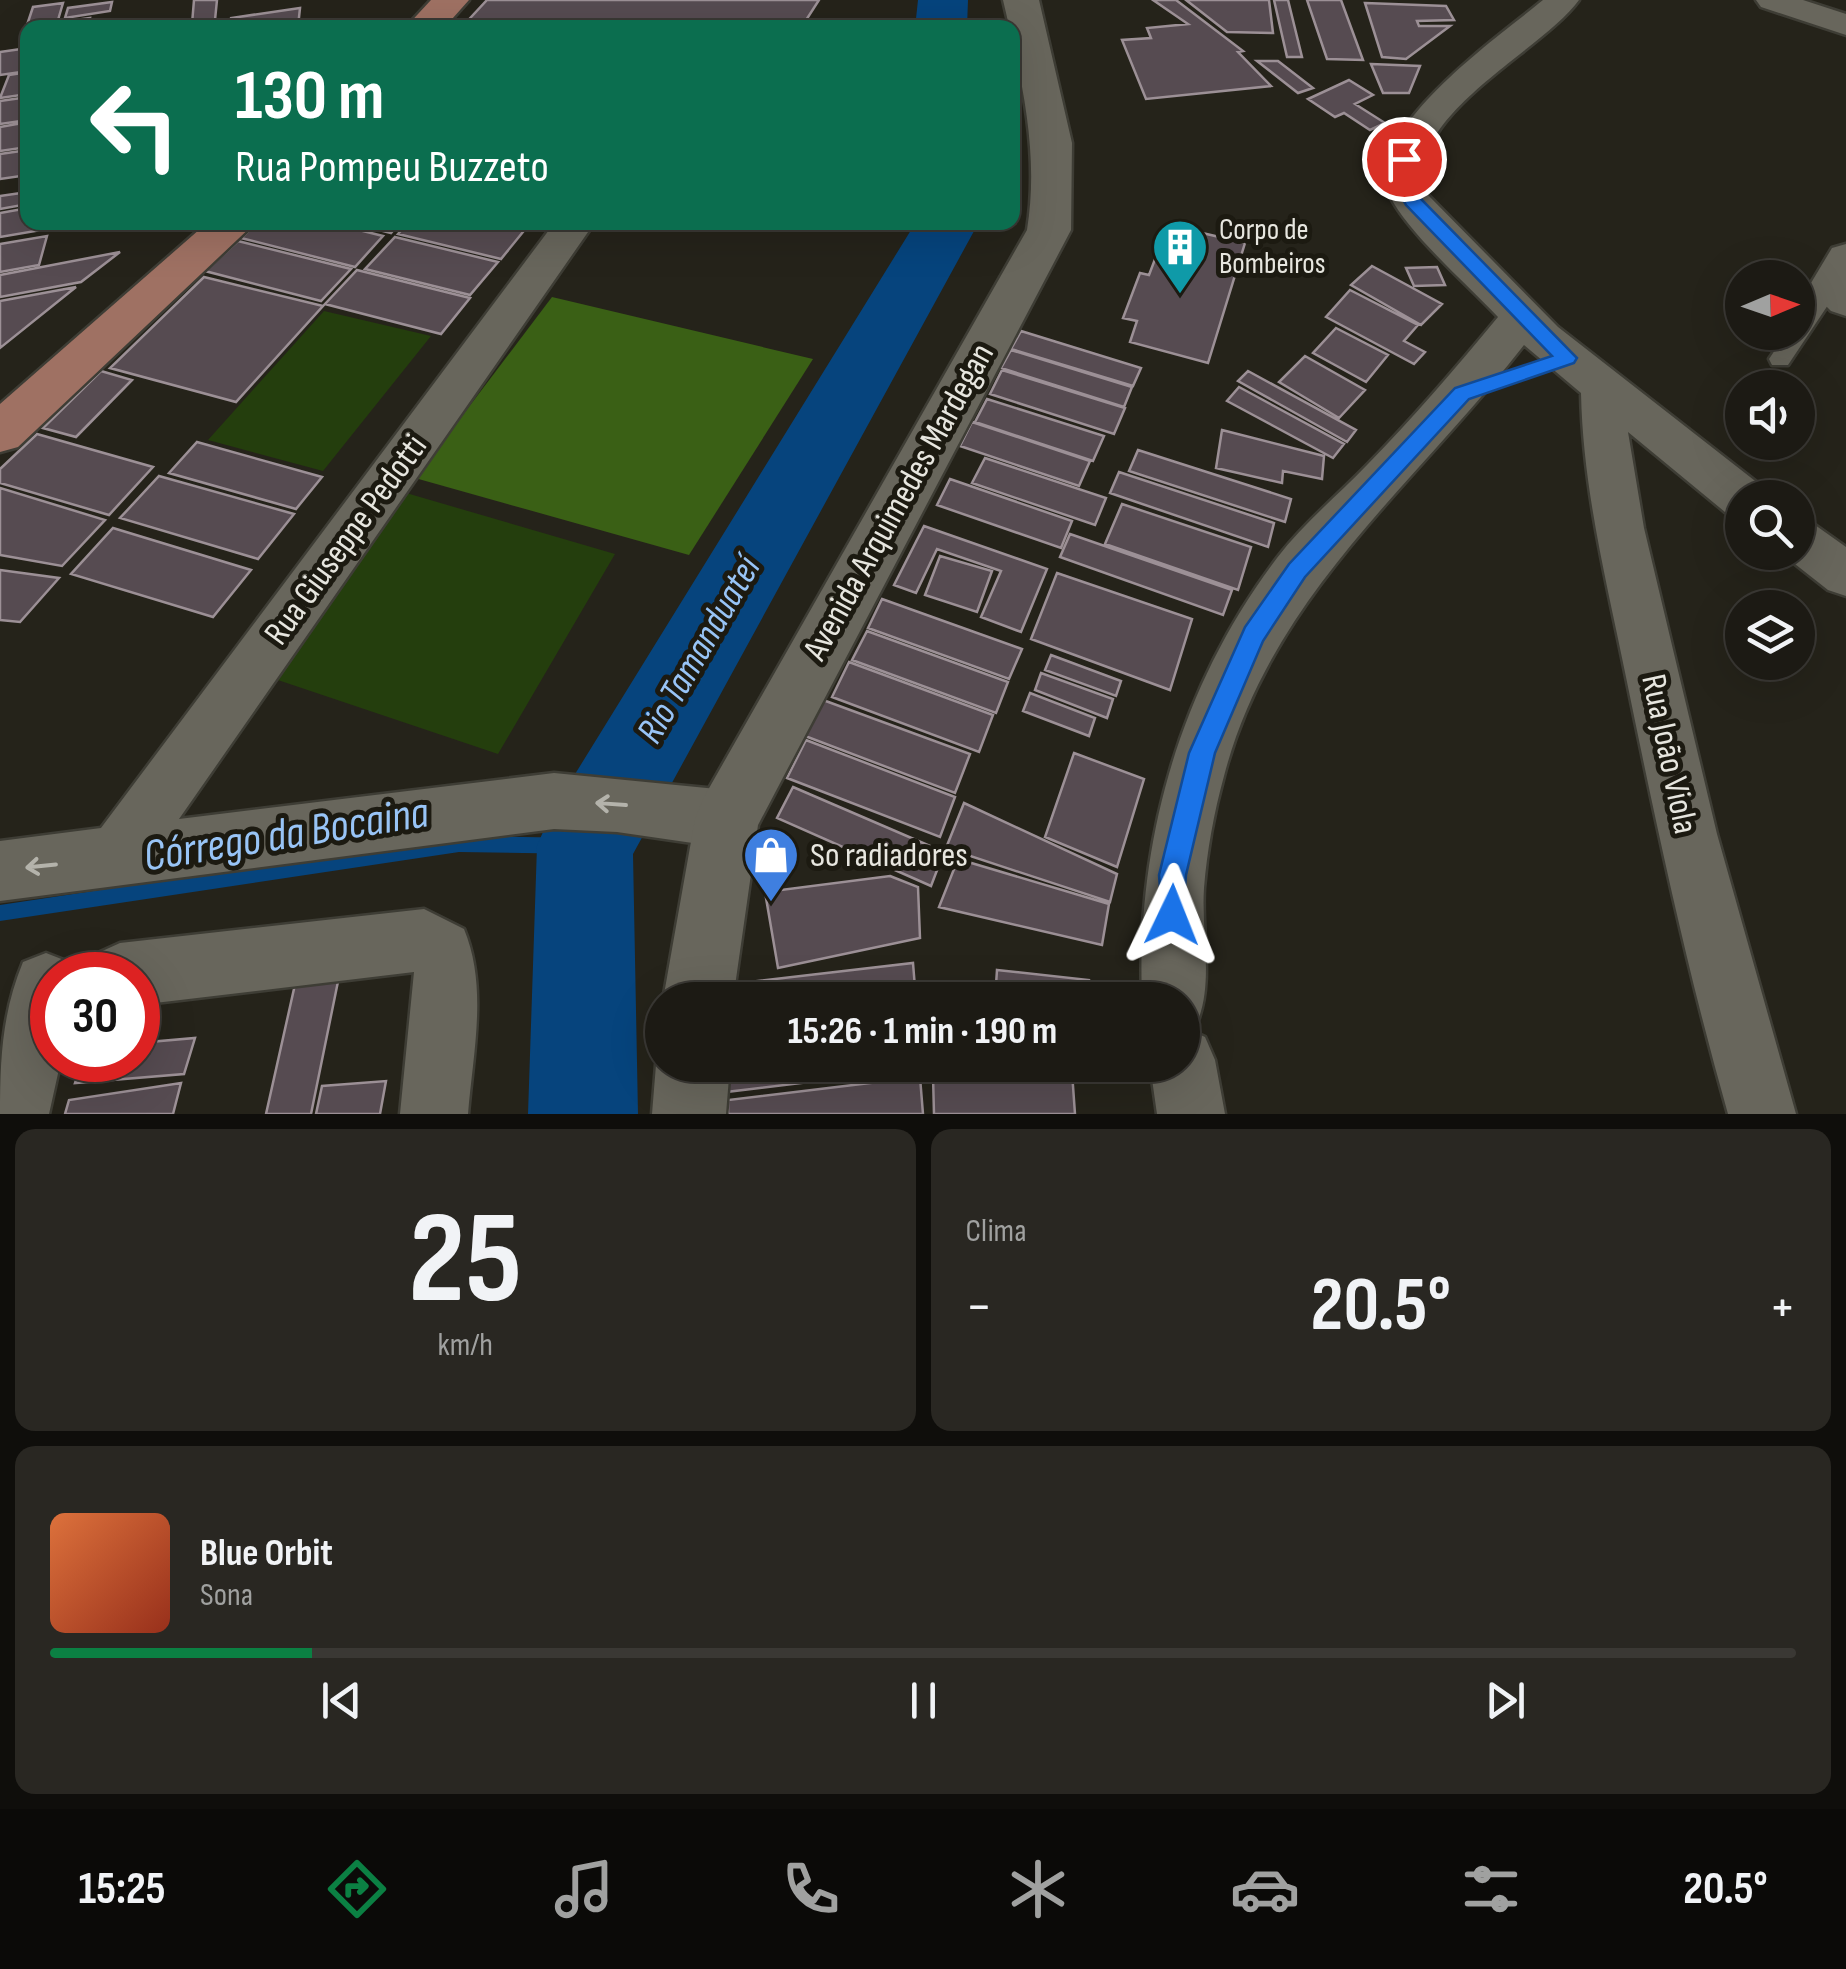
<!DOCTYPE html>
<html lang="pt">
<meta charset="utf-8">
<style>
:root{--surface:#1c1a14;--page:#292722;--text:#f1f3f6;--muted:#a0a1a0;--line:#3a3834;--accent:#0b8043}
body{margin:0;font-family:"Sofia Sans Condensed",sans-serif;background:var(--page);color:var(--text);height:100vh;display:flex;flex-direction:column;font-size:38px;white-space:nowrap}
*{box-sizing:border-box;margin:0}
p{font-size:32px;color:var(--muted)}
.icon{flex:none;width:55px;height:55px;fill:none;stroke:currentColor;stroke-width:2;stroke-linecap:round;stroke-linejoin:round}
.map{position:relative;height:1114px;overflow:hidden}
.sheet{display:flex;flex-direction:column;gap:15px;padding:15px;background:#0f0e0b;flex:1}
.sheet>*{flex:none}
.guide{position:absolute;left:20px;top:20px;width:1000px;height:210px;border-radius:20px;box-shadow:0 10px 40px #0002,0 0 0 2px var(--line);background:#0b6e4f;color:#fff;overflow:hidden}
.needle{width:65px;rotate:88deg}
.controls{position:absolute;left:1725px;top:260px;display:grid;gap:20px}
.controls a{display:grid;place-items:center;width:90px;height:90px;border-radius:50%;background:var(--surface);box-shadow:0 10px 40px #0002,0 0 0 2px var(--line);font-size:50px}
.speed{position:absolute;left:30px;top:952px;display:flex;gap:20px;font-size:50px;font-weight:700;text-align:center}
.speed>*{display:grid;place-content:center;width:130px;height:130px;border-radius:50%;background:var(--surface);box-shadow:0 10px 40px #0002,0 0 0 2px var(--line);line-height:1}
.speed .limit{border:15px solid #d22;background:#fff;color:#111}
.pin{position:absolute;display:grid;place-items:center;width:85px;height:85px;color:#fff;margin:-42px;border:5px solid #fff;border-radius:50%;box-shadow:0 2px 10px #0007}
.me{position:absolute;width:110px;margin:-55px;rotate:2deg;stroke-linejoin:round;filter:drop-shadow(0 0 8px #0008)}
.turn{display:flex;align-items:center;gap:35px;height:210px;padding:0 50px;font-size:45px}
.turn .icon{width:130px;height:130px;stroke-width:2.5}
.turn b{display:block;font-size:70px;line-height:85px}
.big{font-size:75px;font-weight:700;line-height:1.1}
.sheet .card{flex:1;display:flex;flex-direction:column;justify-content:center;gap:15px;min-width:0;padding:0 35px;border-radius:20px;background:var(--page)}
.sheet .dial{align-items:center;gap:0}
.dial b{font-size:130px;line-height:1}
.song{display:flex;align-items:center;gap:30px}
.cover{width:120px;height:120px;border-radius:15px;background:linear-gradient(135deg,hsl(20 70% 55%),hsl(10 70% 35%))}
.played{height:10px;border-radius:5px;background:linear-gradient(90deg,var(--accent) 15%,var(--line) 15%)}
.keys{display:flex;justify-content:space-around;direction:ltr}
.heat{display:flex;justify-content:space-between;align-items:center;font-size:55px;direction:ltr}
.sheet .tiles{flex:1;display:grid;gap:15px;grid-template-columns:1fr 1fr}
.card:last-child{grid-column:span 2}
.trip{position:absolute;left:645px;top:982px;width:555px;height:100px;border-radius:50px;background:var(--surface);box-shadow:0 10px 40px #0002,0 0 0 2px var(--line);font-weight:700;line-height:100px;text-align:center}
.dock{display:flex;height:160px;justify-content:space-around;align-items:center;background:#0b0a08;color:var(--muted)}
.dock .icon{width:70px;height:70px}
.dock .on{color:var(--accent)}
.dock b{font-size:45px;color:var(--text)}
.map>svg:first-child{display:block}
.green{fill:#243e0d}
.forest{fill:#3a6015}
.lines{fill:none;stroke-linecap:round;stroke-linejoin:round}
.stream{fill:#06447d;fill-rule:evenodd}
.river{fill:#06447d;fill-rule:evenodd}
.building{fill:#564b51;stroke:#9c9096;stroke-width:2.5}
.service-casing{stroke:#3e3d35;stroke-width:5}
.minor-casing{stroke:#3e3d35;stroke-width:5}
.tertiary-casing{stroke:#3e3d35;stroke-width:5}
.primary-casing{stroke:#3e3d35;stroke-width:5}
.service{fill:#68665c;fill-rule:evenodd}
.minor{fill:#68665c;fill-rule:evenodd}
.tertiary{fill:#68665c;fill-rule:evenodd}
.primary{fill:#9f7163;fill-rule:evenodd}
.oneway{stroke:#b4b3ab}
.route{fill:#1a73e8;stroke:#114b97;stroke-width:2.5}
.labels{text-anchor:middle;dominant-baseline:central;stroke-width:10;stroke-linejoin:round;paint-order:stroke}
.far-poi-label{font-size:30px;fill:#e7e6df;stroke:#1c1a11;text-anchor:start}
.street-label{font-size:35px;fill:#e7e6df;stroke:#1c1a11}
.poi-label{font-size:35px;fill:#e7e6df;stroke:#1c1a11;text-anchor:start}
.water-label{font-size:38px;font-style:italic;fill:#98c4f6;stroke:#1c1a11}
.near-water-label{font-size:45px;font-style:italic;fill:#98c4f6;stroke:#1c1a11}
</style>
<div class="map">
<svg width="1846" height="1114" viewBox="0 0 1846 1114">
<rect width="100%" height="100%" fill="#25231a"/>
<path class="green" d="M324 311 431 336 323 471 208 440Z
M396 490 615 554 498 754 257 673Z"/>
<path class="forest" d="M552 297 813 359 689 555 415 478Z"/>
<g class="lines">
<path class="stream" d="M459 836 585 838 591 840 593 846 591 852 585 854 459 852 0 921V905Z"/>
<path class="river" d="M918 0H968L967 28H915Z
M916 222H979L633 854 638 1114H528L537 846 551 813Z"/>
</g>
<path class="building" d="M194 0H217L215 20 192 24Z
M487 0H819L801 28H461Z
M1153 0H1176L1243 51 1238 52 1271 86 1146 99 1122 40 1151 38 1147 28 1188 24Z
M1186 0H1269L1273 33 1227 32Z
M1274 0H1288L1302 57H1287Z
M1307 0H1341L1363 60 1327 59Z
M112 2 110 11 65 18 68 8Z
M63 3 58 20 27 25 33 7Z
M1365 3 1446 6 1454 20 1417 21 1419 26H1450L1406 59 1382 57Z
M300 8 298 27 229 28 231 18Z
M90 18 89 23 28 28 23 33 25 27Z
M28 48V71L0 75V52Z
M1257 61H1278L1313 88 1298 93Z
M1371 64 1420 66 1409 93H1383Z
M28 72V94L0 98 9 75Z
M1349 80 1373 95 1355 104 1385 123 1370 130 1344 113 1335 117 1308 99Z
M28 97V120L0 124V101Z
M28 122V147L0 151V127Z
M28 150V175L0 179V154Z
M28 192V204L0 209V196Z
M28 208V222H66L65 226 0 237V213Z
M258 222H327L383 236 355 267 241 238Z
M348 222H400L391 233Z
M409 222H506L527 227 501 259 398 234Z
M1168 225 1245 243 1208 363 1130 342 1137 321 1123 318 1140 273 1149 275Z
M47 236 39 265 0 272V244Z
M395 237 498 262 470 295 365 269Z
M238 241 351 269 321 301 205 271Z
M120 252 81 282 0 297V275Z
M1372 266 1442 304 1421 325 1351 285Z
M1437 267 1445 285 1414 286 1406 268Z
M357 270 470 298 441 334 325 304Z
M204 277 323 306 236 402 110 368Z
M76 287 0 348V301Z
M1350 290 1418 325 1404 341 1425 352 1414 364 1326 317Z
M1336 328 1388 355 1366 382 1313 353Z
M1021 331 1141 368 1133 386 1011 349Z
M1011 350 1132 387 1124 407 1001 368Z
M1305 356 1365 390 1339 418 1279 382Z
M1002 370 1125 408 1114 434 990 394Z
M101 371 132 380 76 437 43 428Z
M1248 371 1356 430 1347 442 1238 381Z
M1239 387 1344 444 1333 458 1227 401Z
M987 399 1104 436 1093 461 975 422Z
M972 422 1090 461 1079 486 960 446Z
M1222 430 1324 456 1322 479 1283 471 1282 483 1216 468Z
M37 434 153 467 109 515 0 483V469Z
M197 442 322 477 296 509 169 473Z
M1138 450 1291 499 1285 522 1129 471Z
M985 458 1106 498 1095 525 972 483Z
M1119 472 1274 523 1268 547 1110 493Z
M159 476 294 514 258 559 120 518Z
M950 479 1072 521 1061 548 937 505Z
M0 488 105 520 62 566 0 555Z
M1122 504 1251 547 1238 590 1105 544Z
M924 526 1047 569 1021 632 981 617 1001 571 937 549 916 593 894 585Z
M113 528 251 570 213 617 71 574Z
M1070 534 1232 590 1223 615 1060 557Z
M940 556 992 571 977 612 925 595Z
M0 570 59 578 20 622 0 620Z
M1057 573 1192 619 1170 690 1031 639Z
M882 599 1022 649 1009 679 868 628Z
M867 631 1008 682 996 713 852 660Z
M1051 655 1121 681 1116 696 1045 670Z
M849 662 993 715 979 752 832 697Z
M1041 673 1113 699 1107 718 1035 690Z
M1030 693 1095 718 1089 736 1023 711Z
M823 700 970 754 955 793 805 736Z
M806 740 955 797 940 837 787 778Z
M1074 753 1144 779 1117 867 1045 837Z
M793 787 944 852 931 886 777 818Z
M964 803 1117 874 1110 902 946 848Z
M958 859 1109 904 1102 945 939 907Z
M890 876 918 887 920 938 778 968 765 892Z
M343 957 311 1114H266L300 962Z
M913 963 916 1000H732V984Z
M997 970 1089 980V1000H995Z
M195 1038 184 1074 75 1083 83 1060H138V1043Z
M725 1065H917V1069L726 1092Z
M1072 1072 1075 1114H934L933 1076Z
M920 1077 923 1114H728V1100Z
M386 1081 380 1114H316L322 1086Z
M181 1083 173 1114H65L69 1100Z"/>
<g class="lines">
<g class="service-casing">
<path id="service" d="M1829 281 1836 283V293L1788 365H1772L1769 359 1787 332H1798C1798 314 1811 288 1829 281Z"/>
</g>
<g class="minor-casing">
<path id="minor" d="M1543 0H1579C1543 51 1396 120 1428 195L1558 327 1759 484 1766 498H1742V517L1725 512 1628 432 1644 528 1717 834 1796 1114H1728C1687 970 1656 824 1626 677 1607 583 1583 490 1581 393L1524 345C1414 486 1271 596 1224 776 1214 812 1207 851 1204 888 1201 932 1214 982 1197 1023L1185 1028 1205 1037 1215 1060 1225 1114H1157L1150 1065H1182V1000H1142C1136 841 1180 686 1277 558 1303 524 1337 496 1367 465 1413 418 1456 368 1498 317 1469 286 1407 232 1390 196 1360 132 1500 36 1543 0Z
M1756 0H1803L1846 14V35L1761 7Z
M555 222H595L179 819 554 773 727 790 748 799 756 819 748 839 727 848 617 832 554 829 0 901V841L101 828Z
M1846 244V316L1831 311 1808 288 1832 248Z
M1798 519 1815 525 1846 547V596L1828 590 1781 553 1798 552Z
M424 909 464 929C488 987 473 1053 468 1114H400L414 972 138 1005V975H88L98 953 120 943Z
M46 953 69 962 74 975H52V1060H61L49 1114H0C0 1060 2 1013 23 962Z"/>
</g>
<g class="tertiary-casing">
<path id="tertiary" d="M1003 0H1039L1072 143 1071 230 758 825 733 1000H663L695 819 704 797 1027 230C1040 150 1020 73 1003 0Z
M662 1050V1065H730L726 1114H652L656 1065Z"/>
</g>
<g class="primary-casing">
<path id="primary" d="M431 0H469L444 28H405Z
M208 222H256L18 447 0 452V404Z"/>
</g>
<use href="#service" class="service"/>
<use href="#minor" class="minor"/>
<use href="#tertiary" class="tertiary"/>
<use href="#primary" class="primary"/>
</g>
<defs><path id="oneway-shaft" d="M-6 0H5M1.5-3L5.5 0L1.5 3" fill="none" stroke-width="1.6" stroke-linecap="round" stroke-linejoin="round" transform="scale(2.5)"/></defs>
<g class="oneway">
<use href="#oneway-shaft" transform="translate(611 804) rotate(-176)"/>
<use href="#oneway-shaft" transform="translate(41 866) rotate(174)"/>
</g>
<path class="route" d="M1398 155 1412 159V183L1420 198 1577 358 1574 363 1469 399 1305 577 1263 641 1215 753 1186 875 1182 925 1172 929 1163 925 1159 875 1189 753 1245 627 1289 564 1455 388 1552 356 1406 205 1394 183Z"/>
<defs>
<g id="building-pin" transform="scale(2.875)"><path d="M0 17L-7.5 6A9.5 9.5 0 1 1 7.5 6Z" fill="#0f9aa8" stroke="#1c1a11"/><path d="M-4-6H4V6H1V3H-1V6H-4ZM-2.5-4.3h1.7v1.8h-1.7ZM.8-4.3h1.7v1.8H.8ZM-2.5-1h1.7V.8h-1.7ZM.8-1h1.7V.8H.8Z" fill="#fff"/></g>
<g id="shop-pin" transform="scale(2.875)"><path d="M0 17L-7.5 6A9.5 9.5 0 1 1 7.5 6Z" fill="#3f7fe0" stroke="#1c1a11"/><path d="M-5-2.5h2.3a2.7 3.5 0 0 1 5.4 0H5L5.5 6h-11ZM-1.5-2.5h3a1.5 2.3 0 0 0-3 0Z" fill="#fff"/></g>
</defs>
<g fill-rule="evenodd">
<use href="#building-pin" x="1180" y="247"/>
<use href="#shop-pin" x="771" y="855"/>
</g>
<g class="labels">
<g class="far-poi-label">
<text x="1219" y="230">Corpo de<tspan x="1219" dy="34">Bombeiros</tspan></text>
</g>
<g class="street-label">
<text transform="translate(899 502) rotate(-61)">Avenida Arquimedes Mardegan</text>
<text transform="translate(346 540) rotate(-54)">Rua Giuseppe Pedotti</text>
<text transform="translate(1669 754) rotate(78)">Rua João Viola</text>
</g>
<g class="poi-label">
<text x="810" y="855">So radiadores</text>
</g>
<g class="water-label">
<text transform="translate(699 650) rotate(-60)">Rio Tamanduateí</text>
</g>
<g class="near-water-label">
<text transform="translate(286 835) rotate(-9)">Córrego da Bocaina</text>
</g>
</g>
</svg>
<div class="controls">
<a><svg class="needle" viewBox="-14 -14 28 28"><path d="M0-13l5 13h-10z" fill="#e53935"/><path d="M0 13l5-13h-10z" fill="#a0a1a0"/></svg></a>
<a><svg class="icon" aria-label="sound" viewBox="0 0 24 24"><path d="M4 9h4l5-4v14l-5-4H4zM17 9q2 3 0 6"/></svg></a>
<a><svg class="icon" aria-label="search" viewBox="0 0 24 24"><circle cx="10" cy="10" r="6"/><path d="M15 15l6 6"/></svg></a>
<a><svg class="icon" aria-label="layers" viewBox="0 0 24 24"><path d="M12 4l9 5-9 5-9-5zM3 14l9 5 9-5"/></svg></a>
</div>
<div class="speed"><div class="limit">30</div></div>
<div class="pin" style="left:1404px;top:159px;background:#d93025"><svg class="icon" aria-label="arrive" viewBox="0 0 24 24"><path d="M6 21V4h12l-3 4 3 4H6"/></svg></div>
<svg class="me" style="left:1172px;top:915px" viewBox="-20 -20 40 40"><path d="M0-17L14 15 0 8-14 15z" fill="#1a73e8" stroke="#fff" stroke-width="4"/></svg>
<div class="trip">15:26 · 1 min · 190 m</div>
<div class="guide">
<div class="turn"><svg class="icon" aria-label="left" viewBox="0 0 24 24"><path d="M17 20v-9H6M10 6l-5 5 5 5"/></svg><div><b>130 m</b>Rua Pompeu Buzzeto</div></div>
</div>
</div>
<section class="sheet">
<div class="tiles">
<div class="card dial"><b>25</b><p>km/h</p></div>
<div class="card"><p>Clima</p>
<div class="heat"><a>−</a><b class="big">20.5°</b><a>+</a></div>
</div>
<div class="card">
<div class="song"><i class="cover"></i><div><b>Blue Orbit</b><p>Sona</p></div></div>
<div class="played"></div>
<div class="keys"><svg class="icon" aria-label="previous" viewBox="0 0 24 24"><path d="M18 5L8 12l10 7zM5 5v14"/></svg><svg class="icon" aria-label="pause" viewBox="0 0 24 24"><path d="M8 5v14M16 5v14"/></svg><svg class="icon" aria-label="next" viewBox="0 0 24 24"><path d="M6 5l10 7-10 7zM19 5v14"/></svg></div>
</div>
</div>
</section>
<nav class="dock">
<b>15:25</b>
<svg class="icon on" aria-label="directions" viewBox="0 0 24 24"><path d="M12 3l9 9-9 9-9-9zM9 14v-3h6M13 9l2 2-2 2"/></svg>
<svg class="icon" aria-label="music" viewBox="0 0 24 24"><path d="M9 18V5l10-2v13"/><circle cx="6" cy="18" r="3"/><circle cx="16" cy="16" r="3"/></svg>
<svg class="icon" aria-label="phone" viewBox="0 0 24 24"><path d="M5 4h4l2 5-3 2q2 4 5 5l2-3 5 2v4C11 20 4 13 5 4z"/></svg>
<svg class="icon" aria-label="climate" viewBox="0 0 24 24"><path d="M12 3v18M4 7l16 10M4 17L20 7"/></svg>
<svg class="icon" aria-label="car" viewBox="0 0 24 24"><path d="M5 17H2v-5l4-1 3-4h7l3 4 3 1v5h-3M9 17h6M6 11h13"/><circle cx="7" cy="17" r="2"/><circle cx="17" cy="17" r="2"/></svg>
<svg class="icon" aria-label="filters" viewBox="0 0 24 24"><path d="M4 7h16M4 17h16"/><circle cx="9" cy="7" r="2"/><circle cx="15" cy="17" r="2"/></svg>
<b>20.5°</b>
</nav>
